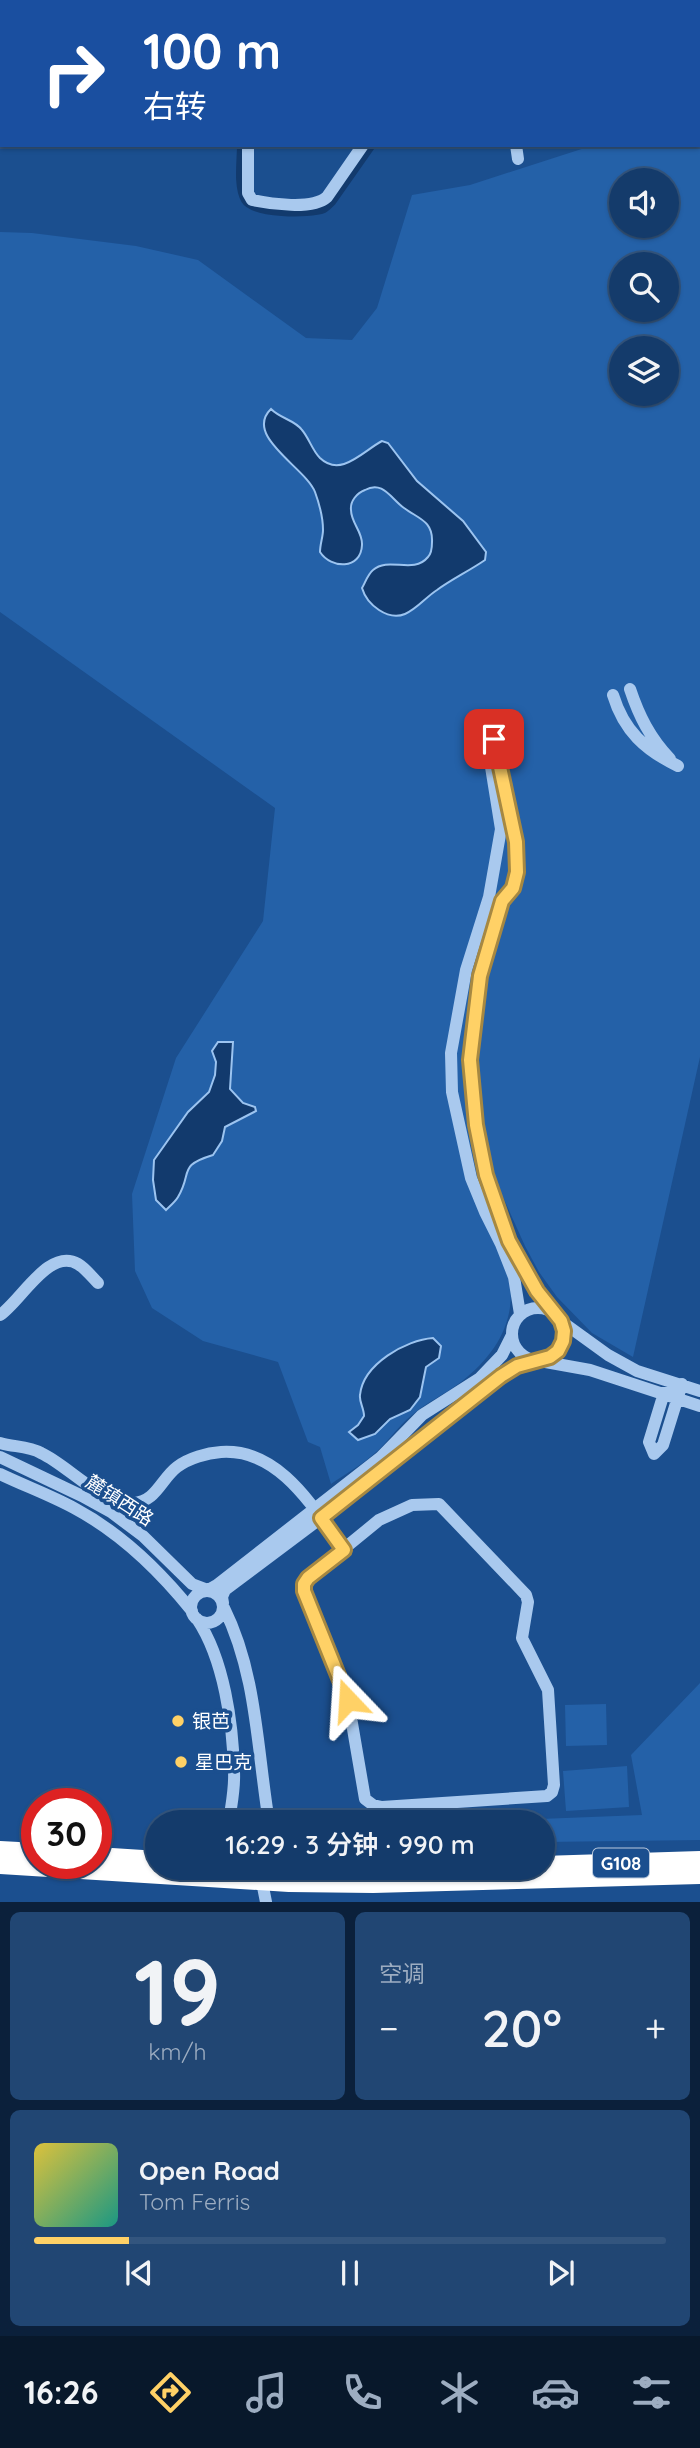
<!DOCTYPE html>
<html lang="zh">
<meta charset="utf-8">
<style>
:root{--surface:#143b6b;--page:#214673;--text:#f1f3f6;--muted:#9dadc1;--line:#33557e;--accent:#ffd166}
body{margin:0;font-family:Quicksand,"Noto Sans SC",sans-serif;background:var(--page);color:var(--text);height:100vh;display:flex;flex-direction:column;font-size:26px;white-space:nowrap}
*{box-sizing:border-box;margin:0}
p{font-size:23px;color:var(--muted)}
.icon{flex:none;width:38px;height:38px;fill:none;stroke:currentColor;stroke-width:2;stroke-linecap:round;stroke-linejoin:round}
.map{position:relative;height:1902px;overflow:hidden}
.sheet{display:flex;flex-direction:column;gap:10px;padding:10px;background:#0b203b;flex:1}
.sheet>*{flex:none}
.guide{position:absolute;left:0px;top:0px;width:700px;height:147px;box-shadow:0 2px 5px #0004,0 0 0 2px var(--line);background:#1a4fa0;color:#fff;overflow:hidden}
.buttons{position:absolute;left:609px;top:168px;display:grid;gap:14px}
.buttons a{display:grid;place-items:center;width:70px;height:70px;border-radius:50%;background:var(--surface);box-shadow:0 2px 5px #0004,0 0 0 2px var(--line);font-size:35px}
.speed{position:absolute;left:21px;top:1788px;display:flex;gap:14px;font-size:35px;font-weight:700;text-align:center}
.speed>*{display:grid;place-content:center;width:91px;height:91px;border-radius:50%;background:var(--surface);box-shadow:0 2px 5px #0004,0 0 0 2px var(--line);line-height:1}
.speed .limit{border:10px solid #d22;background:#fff;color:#111}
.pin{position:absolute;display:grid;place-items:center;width:60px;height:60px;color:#fff;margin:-30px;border-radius:14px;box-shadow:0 4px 10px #0006}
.me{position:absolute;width:77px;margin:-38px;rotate:340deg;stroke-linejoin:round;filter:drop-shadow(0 0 5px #0008)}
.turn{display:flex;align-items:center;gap:24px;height:147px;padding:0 28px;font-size:32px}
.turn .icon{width:91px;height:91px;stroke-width:2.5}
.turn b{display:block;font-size:49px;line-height:60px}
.big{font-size:52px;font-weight:600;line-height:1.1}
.sheet .tile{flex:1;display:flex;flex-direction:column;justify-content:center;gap:10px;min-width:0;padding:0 24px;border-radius:10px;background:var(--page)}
.sheet .dial{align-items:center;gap:0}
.dial b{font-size:91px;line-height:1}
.song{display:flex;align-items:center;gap:21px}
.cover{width:84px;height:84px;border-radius:10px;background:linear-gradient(135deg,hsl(50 70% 55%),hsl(170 70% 35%))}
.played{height:7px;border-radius:4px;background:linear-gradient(90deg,var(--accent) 15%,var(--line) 15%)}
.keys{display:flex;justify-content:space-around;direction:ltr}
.heat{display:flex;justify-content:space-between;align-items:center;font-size:38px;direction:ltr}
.sheet .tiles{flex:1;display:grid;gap:10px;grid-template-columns:1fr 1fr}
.tile:last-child{grid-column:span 2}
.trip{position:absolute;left:145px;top:1810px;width:410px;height:70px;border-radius:35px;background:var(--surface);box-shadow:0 2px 5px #0004,0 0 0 2px var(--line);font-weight:600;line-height:70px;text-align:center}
.tab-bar{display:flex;height:112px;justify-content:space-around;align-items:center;background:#08182b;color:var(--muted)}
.tab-bar .icon{width:49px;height:49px}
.tab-bar .active{color:var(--accent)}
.tab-bar b{font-size:32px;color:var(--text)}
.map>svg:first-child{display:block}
.green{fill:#2461a8;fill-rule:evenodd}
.water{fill:#123a6d;stroke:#9cc4f0;stroke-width:2}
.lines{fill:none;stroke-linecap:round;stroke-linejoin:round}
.canal{stroke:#123a6d;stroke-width:8}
.minor{stroke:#a9c9ee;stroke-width:12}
.highway{stroke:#fff;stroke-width:18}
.route-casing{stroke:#a68842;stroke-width:18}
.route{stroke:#ffd166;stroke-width:12}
.poi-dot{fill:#ffd166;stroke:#1b4f8f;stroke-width:2.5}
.labels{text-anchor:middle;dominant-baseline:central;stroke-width:7;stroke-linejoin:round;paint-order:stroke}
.shield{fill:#1b4f8f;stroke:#bbcadd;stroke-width:2}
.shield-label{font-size:18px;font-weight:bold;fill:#fff}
.street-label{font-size:19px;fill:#fff;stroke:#1b4f8f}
.poi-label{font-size:19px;fill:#fff;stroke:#1b4f8f;text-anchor:start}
</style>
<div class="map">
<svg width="700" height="1902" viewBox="0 0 700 1902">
<rect width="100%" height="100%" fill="#1b4f8f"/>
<path class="green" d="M698 143H700V1057L633 1357 592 1333 557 1297 539 1272 525 1246 503 1197 478 1208C486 1224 496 1240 503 1256 523 1308 503 1349 461 1382 445 1394 427 1402 412 1415 398 1426 388 1442 375 1453 362 1465 345 1474 331 1484L320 1447 308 1442 278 1362 203 1341 152 1308 135 1271 132 1194 176 1058 263 921 275 808 0 612V232L32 233 136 246 198 260 306 338 352 340 377 308 412 195 470 185 594 145H698ZM621 180H667V226H621ZM621 264H667V310H621ZM621 348H667V394H621Z
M700 1683V1840L543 1842 542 1822H461L642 1815 631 1755Z
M606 1704 607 1745 566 1746 565 1705Z
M627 1766 629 1807 566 1811 563 1771Z"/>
<path class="water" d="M271 409C281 419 295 420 302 430 309 438 312 450 320 458 341 478 363 451 382 441L388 443 417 481 463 521 486 552 485 560C469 571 452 579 437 590 426 597 417 609 405 614 388 621 367 605 362 588 365 583 368 574 373 570 389 556 413 575 428 557 431 554 432 546 432 542 433 521 419 519 404 508 391 499 383 480 365 490 357 493 350 501 351 510 351 523 363 532 362 545 361 570 331 569 320 552 320 544 323 537 323 530 323 519 319 503 315 492 306 468 243 436 271 409Z
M218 1042H233L230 1089 243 1103 255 1107 256 1111 225 1127 222 1141 213 1155C177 1166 193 1172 178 1197 175 1202 170 1206 166 1210L156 1200 153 1180 154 1160 188 1112 209 1092 215 1075 216 1062 212 1051Z
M433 1338 441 1346 439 1358 426 1367 420 1397 410 1410 390 1419 375 1434 358 1440 349 1432 358 1425 364 1416C364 1408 359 1402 360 1395 363 1364 406 1340 433 1338Z"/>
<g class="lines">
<path class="canal" d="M0 34 2 33
M241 145C241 161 237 186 245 200 253 214 309 215 324 209 326 208 330 204 332 202L372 145"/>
<path class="minor" d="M165 0 169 2
M314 0 337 2
M535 0V2
M59 2 69 0
M674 2H698
M0 23 2 22
M698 39H700
M248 145V193L252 200C270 204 313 210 327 197L363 145
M516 145 518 159
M630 689C639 716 650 738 670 759
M613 695C624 731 645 750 678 766
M494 739 502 768 511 826 516 842 517 872 513 889 502 901 479 976 470 1060 476 1125 486 1176 509 1241 527 1275 555 1314
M493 746 491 767 501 829 489 897 466 970 451 1053 452 1092 471 1178 485 1212 501 1244 514 1277 520 1314
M512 1334a26 26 0 1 1 52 0a26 26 0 1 1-52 0Z
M0 1315C21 1301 49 1247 78 1264 85 1268 92 1277 98 1283
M561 1321 608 1355 637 1371 700 1391
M682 1384 663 1445 654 1454 649 1442 664 1393Z
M0 1443C13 1447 29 1446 41 1453 69 1466 99 1503 133 1503 156 1502 161 1479 177 1467 189 1458 207 1453 221 1452 280 1448 314 1509 344 1550
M0 1457 82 1496 111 1512 143 1536 192 1584 208 1590 217 1585 381 1457 422 1415 480 1378 502 1355 511 1337
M0 1474C25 1486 50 1495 74 1508 121 1533 159 1570 192 1611
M439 1504 526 1595 528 1602 522 1638 548 1690 554 1785 552 1792 547 1796 382 1807 373 1805 365 1799 348 1700 304 1591 305 1584 308 1578 379 1520 412 1505Z
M191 1607a16 16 0 1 1 32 0a16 16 0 1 1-32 0Z
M223 1603 222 1597 225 1590 321 1518 486 1387 517 1366 540 1361 590 1370 700 1406
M224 1608C257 1674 257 1750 269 1822
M197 1619C224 1659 233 1724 234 1772 235 1789 231 1806 229 1822
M259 1867 266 1902
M273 1867 274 1882"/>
<path class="highway" d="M0 1850 37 1852
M96 1856 158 1860
M0 1865 289 1883 373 1884 700 1875
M542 1865 700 1860
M306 1867 370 1870 458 1867"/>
</g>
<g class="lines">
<g class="route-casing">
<path id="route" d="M348 1700 304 1591V1584L308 1578 344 1550 321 1518 501 1376 517 1366 550 1357 558 1351 563 1341 564 1331 561 1321 537 1291 509 1241 486 1175 476 1125 470 1060 480 976 502 901 513 888 517 872 516 842 494 739"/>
</g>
<use href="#route" class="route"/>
</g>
<g class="poi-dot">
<circle cx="178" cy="1721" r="7"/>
<circle cx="181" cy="1762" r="7"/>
</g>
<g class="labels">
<rect class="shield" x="593" y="1848.5" width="56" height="29" rx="5"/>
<g class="shield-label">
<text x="621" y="1863">G108</text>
</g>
<g class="street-label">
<text transform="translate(120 1500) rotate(33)">麓镇西路</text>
</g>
<g class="poi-label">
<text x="192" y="1721">银芭</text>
<text x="195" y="1762">星巴克</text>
</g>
</g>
</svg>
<div class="buttons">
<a><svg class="icon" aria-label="sound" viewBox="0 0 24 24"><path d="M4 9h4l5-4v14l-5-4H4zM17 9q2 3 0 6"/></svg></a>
<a><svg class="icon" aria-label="search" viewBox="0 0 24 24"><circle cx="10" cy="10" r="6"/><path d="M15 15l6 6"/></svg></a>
<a><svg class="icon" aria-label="layers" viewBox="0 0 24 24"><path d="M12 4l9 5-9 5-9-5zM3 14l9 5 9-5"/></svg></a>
</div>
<div class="speed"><div class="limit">30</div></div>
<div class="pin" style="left:494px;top:739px;background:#d93025"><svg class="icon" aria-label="arrive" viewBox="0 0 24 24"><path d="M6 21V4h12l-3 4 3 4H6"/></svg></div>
<svg class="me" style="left:348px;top:1700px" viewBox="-20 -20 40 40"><path d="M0-17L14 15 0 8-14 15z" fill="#ffd166" stroke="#fff" stroke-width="4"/></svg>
<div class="trip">16:29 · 3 分钟 · 990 m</div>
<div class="guide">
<div class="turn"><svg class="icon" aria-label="right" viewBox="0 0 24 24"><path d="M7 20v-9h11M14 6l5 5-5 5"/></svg><div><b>100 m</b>右转</div></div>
</div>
</div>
<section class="sheet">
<div class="tiles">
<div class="tile dial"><b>19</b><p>km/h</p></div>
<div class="tile"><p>空调</p>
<div class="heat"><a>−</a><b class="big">20°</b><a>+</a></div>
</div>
<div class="tile">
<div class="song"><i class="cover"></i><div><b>Open Road</b><p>Tom Ferris</p></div></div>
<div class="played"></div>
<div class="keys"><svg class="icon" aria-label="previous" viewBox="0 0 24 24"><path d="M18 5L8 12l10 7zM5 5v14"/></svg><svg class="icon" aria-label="pause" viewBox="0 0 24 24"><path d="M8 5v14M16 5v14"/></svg><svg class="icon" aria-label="next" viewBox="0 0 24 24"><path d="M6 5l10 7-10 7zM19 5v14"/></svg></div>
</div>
</div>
</section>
<nav class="tab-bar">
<b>16:26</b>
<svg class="icon active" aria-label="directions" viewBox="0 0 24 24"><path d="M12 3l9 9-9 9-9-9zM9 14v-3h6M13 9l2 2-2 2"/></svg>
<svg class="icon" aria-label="music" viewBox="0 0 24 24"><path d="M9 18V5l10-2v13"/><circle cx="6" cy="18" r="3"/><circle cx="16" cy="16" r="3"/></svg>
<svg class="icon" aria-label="phone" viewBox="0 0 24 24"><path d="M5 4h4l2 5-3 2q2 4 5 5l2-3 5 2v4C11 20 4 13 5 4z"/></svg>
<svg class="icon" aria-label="climate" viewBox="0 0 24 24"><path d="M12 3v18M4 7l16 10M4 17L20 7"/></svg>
<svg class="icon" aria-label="car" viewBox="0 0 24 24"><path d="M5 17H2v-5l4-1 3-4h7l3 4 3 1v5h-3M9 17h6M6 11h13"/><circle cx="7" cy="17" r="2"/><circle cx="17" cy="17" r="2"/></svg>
<svg class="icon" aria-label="filters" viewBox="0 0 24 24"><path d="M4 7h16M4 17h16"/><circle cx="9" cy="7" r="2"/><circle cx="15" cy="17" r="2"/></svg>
</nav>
